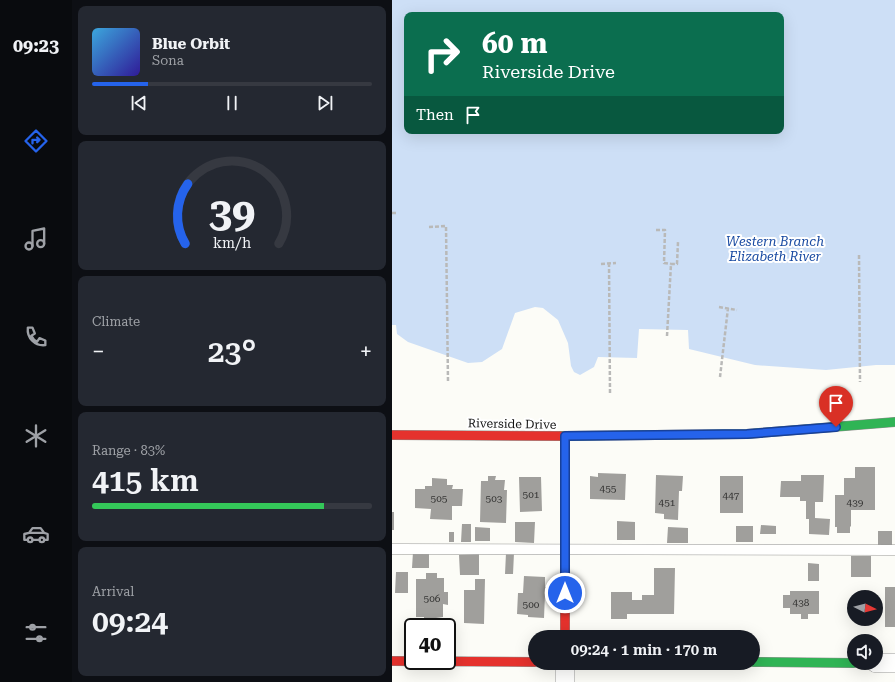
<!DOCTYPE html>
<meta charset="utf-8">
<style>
:root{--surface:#171b24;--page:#242831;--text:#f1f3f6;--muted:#9ea1a6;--line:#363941;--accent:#2563eb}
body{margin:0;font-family:"Roboto Serif",serif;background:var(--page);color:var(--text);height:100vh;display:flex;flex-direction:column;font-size:15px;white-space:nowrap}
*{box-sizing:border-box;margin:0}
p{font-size:13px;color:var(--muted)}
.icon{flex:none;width:22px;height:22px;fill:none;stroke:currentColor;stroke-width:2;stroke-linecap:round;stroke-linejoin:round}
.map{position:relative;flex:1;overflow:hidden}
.details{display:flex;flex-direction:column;gap:6px;padding:6px;background:#0d0f14;width:320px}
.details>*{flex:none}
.hud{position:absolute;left:12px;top:12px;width:380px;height:122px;border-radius:8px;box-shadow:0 4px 16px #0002;background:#0b6e4f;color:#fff;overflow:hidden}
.needle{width:26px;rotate:96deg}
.fabs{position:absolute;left:455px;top:590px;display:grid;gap:8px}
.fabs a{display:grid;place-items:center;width:36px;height:36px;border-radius:50%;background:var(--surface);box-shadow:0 4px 16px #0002;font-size:20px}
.speed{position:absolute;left:12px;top:618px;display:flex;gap:8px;font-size:20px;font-weight:700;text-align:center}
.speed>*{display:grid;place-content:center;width:52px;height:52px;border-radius:50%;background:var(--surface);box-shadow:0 4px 16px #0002;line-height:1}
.speed .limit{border:2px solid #111;border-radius:6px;background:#fff;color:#111}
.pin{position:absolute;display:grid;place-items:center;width:34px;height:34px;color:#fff;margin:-41px -17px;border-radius:50% 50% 50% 0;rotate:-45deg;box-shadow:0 0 4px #0007}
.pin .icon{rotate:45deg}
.me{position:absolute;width:44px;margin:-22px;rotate:0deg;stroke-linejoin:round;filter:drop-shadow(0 0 3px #0008)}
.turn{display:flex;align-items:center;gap:14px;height:84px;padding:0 12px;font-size:18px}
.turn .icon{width:52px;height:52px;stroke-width:2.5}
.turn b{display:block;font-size:28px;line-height:34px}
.then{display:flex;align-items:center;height:38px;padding:0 12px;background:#0003;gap:8px;font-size:15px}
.big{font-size:30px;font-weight:600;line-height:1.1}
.details .widget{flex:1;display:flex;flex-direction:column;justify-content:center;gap:6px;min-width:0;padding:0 14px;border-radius:8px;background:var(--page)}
.details .dial{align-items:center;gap:0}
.dial svg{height:104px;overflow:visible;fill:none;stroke:var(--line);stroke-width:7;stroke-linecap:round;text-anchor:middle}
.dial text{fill:var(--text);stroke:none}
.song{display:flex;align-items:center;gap:12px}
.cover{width:48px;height:48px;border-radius:6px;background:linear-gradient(135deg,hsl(200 70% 55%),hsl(250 70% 35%))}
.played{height:4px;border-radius:2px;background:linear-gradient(90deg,var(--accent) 20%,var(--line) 20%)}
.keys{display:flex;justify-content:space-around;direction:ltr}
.heat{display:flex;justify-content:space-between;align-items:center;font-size:22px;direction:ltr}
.charge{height:6px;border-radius:3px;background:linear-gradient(90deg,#34c759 83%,var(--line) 0)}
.trip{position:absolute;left:136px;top:630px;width:232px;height:40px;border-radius:20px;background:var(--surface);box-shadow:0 4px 16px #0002;font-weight:600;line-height:40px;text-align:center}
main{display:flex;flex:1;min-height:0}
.dock{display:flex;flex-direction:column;width:72px;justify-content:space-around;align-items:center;background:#090b0e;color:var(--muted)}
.dock .icon{width:28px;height:28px}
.dock .active{color:var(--accent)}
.dock b{font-size:18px;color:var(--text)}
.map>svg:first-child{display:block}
.water{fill:#cddff6;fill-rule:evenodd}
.building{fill:#a09f9c}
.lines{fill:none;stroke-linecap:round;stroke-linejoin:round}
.lane-casing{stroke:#969694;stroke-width:11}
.street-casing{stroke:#969694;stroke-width:20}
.fast-casing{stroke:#8d8d8b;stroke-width:10}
.jam-casing{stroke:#8d8d8b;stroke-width:10}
.path{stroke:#b9b9b8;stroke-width:2.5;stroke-dasharray:4 2;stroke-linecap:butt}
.lane{stroke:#fffffe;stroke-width:10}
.street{stroke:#fffffe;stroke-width:19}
.fast{stroke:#30b455;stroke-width:9}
.jam{stroke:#e5322d;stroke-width:9}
.route-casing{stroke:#184099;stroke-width:10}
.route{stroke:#2563eb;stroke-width:7}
.labels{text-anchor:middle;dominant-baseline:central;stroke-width:4;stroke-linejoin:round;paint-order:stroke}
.number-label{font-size:10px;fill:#343433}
.street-label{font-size:12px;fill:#101010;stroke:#fff}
.water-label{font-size:13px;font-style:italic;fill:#1a4ba2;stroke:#fff}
</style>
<main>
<nav class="dock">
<b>09:23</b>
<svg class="icon active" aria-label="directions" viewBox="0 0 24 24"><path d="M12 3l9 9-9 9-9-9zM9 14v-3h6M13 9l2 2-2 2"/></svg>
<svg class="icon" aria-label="music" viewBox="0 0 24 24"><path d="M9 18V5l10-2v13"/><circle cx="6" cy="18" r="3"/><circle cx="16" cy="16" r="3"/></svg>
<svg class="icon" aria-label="phone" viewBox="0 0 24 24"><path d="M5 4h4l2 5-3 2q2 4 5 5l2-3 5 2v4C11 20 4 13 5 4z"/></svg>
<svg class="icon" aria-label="climate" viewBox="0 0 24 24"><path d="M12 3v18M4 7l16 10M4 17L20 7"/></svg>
<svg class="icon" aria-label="car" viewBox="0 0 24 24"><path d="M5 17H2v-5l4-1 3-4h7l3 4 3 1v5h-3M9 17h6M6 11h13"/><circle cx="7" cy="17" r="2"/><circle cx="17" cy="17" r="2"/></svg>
<svg class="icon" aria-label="filters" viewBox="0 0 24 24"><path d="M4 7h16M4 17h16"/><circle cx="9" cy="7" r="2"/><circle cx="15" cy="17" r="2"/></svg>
</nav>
<section class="details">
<div class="widget">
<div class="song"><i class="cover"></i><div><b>Blue Orbit</b><p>Sona</p></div></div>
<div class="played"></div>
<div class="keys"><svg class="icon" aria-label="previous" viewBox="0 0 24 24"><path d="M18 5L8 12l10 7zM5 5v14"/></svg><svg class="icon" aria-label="pause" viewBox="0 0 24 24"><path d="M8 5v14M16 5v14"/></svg><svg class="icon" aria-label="next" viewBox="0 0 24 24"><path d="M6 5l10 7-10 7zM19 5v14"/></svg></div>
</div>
<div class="widget dial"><svg viewBox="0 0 100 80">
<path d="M14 69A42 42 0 1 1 86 69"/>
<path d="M14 69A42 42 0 0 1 16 23" stroke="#2563eb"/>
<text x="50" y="56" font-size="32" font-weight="700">39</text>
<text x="50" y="72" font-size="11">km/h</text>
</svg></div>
<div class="widget"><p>Climate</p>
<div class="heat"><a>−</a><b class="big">23°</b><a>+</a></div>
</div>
<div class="widget"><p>Range · 83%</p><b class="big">415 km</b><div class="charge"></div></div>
<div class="widget"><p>Arrival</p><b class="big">09:24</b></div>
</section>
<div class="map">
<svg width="503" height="682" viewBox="0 0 503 682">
<rect width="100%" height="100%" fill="#fcfcf7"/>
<path class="water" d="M0 0H503V365H484L434 370 363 365 297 349 296 330 247 329 245 358 206 357 202 367 188 375 182 372 179 366 176 343 166 320 151 308 143 307 123 313 110 349 90 362 76 363 16 342 5 334 4 325H0ZM15 15H389V131H15Z"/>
<path class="building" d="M463 467H483V510H459V526L458 527V533H445V527H443V495H452V478H463Z
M206 473 234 474 233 500 198 499V476L206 477Z
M264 475 291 476 290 491H287L286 520 272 519V514L263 513Z
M409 475H432L431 502H423V518L438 519 437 535 417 534V519H414V501H408V497H388L389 481H409Z
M96 476H104L103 480H113L112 490H115L114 523 88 522 89 481H96Z
M328 476H351V513H328Z
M127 477H149L150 511 128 512Z
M40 478 55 479V485H61L60 489H71L70 506H60V520L38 519 39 509 23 508V489H33V486H40Z
M0 512H2V530H0Z
M225 521 243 522V540H225Z
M123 522H143L142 543 123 542Z
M70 524H79V542H69Z
M369 525 384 526V534H368Z
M344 526H361V542H344Z
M83 527 98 528V541H83Z
M276 527 296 528V543H275Z
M486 531H500V545H486Z
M57 532H62V542H57Z
M21 552 37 553V568H20Z
M114 553H122L121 574H113Z
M87 554V575H68L67 555Z
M459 556H479V577H459Z
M416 563 427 564V581H416Z
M262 568H283L282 614H235V619H219V592H240V600H250V595H262Z
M4 572H16V593H3Z
M34 573H45V578H52V592H56V605L51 604V617L44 618V623H32V617H24V579H34Z
M132 576 153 577V587H158V594H153L152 618 136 617V615L125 614 126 593H131Z
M83 579H93L92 624 72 623V590H83Z
M493 587H503V627H493Z
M398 591H427V614H416V619H409V614H398V608H391V595H398Z"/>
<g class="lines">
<g class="lane-casing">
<path id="lane" d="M0 549 503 550"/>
</g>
<g class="street-casing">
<path id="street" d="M484 663H503
M173 682V663"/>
</g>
<g class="fast-casing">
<path id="fast" d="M169 436 355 434 503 422
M361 662 462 663"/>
</g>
<g class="jam-casing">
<path id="jam" d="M0 435 169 436
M173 436V637
M0 661 143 662"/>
</g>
<path class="path" d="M0 213H6
M37 227 54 226 56 382
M264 230H273L272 263 279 264
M467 255 468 382
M217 263 218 393
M209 264 224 263
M327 307 345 310
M275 336 279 264H285L286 242
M328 377 336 308"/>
<use href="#lane" class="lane"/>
<use href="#street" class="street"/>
<use href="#fast" class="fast"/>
<use href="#jam" class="jam"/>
</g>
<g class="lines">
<g class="route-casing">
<path id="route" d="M173 593V436L355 434 444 427"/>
</g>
<use href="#route" class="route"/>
</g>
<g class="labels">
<g class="number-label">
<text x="216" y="488">455</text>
<text x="139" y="494">501</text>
<text x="339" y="495">447</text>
<text x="47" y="498">505</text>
<text x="102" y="498">503</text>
<text x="275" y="502">451</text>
<text x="463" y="502">439</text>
<text x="40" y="598">506</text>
<text x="409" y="602">438</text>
<text x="139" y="604">500</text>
</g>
<g class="street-label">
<text transform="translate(120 424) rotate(1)">Riverside Drive</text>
</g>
<g class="water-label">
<text x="383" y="241">Western Branch<tspan x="383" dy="15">Elizabeth River</tspan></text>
</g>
</g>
</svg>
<div class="fabs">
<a><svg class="needle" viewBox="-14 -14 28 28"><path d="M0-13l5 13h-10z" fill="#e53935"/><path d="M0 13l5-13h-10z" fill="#9ea1a6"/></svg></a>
<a><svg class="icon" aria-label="sound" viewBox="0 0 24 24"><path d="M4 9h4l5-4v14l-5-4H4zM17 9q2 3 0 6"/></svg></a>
</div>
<div class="speed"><div class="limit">40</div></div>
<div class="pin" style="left:444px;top:427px;background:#d93025"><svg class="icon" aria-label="arrive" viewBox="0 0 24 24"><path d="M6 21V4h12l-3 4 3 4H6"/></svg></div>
<svg class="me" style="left:173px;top:593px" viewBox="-20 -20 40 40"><circle r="17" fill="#2563eb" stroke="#fff" stroke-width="3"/><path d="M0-11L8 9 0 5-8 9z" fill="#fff"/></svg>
<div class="trip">09:24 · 1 min · 170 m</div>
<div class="hud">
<div class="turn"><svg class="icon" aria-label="right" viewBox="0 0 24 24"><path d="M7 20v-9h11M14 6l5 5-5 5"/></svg><div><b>60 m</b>Riverside Drive</div></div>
<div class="then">Then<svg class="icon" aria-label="arrive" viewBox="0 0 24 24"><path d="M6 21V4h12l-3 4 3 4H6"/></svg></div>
</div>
</div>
</main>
